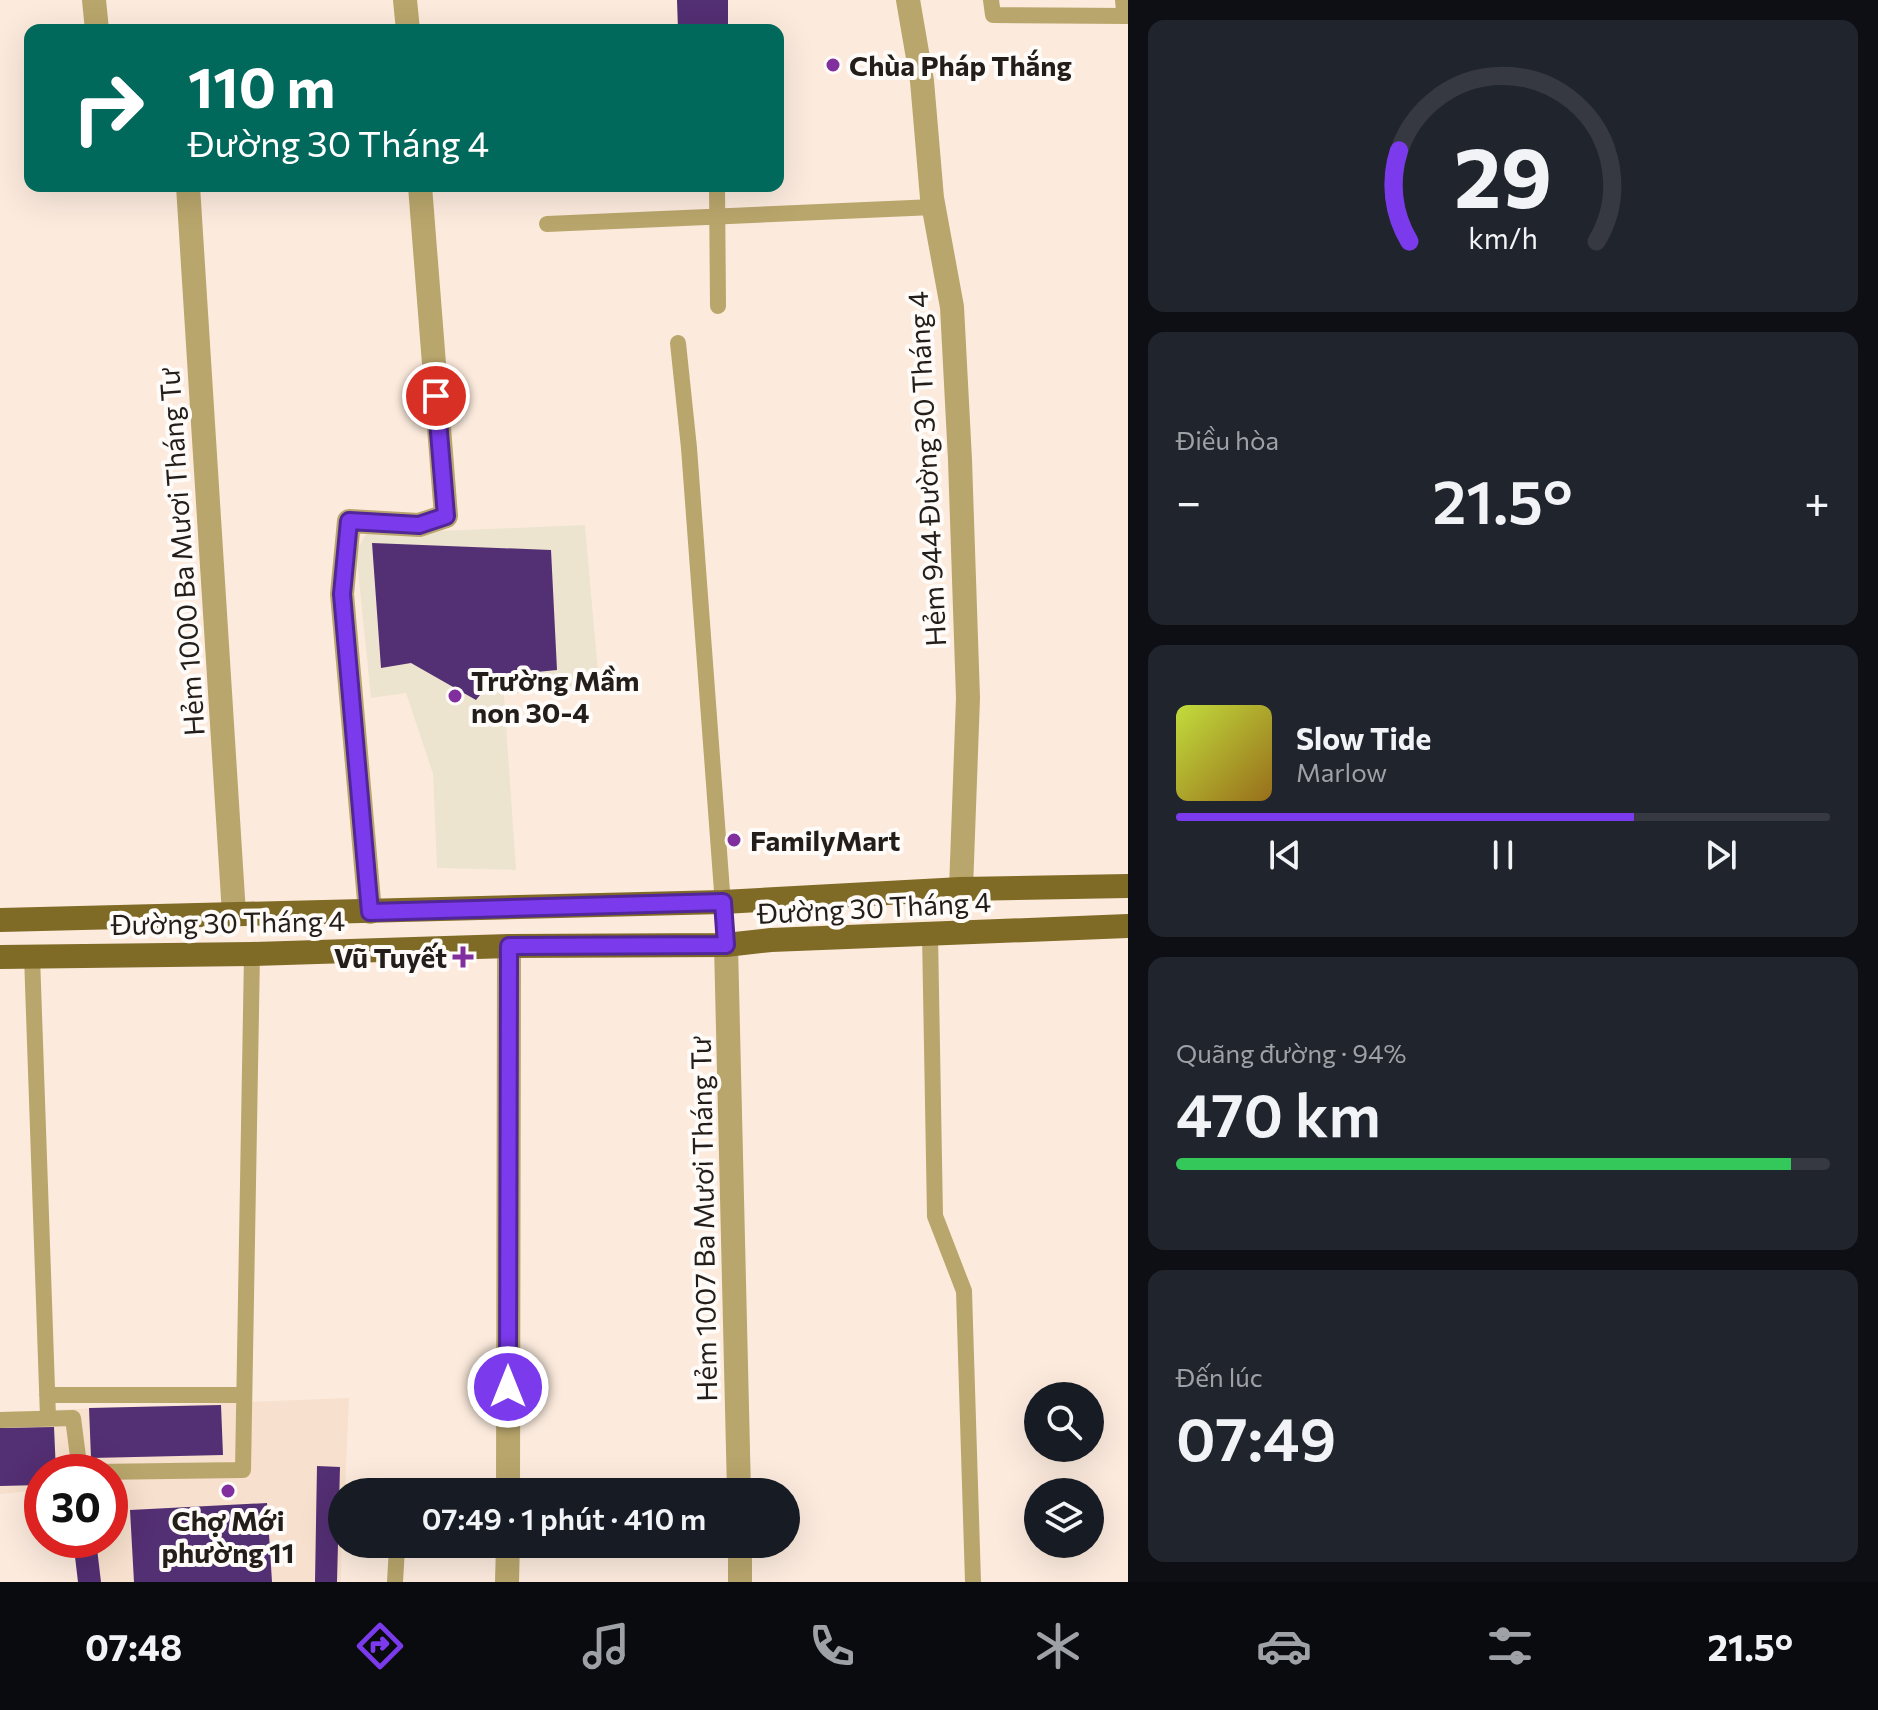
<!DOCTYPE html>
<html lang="vi">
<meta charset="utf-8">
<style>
:root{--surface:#171b24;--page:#20242c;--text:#f1f3f6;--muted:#9ea1a6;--line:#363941;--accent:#7c3aed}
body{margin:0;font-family:Commissioner,sans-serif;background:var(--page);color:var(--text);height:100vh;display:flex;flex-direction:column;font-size:30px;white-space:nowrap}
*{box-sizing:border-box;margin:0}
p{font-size:26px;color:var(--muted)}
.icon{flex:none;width:44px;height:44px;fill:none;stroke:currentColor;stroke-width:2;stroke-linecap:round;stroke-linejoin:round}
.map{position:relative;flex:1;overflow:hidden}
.drawer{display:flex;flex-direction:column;gap:20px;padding:20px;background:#0d0f14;width:750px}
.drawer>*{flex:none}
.banner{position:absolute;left:24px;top:24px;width:760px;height:168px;border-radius:16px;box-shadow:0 8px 32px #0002;background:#00695c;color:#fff;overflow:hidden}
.tools{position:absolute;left:1024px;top:1382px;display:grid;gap:16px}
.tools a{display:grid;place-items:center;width:80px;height:80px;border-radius:50%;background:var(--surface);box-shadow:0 8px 32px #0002;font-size:40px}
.speed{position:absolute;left:24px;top:1454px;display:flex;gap:16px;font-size:40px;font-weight:700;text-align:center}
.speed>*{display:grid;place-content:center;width:104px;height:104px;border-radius:50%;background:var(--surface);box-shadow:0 8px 32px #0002;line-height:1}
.speed .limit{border:12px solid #d22;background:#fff;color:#111}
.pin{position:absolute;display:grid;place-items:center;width:68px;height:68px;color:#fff;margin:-34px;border:4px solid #fff;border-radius:50%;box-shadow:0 2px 8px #0007}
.me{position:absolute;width:88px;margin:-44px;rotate:0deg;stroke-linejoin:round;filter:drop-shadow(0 0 6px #0008)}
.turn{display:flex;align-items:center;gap:28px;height:168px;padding:0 32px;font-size:36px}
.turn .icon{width:104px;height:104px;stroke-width:2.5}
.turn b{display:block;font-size:56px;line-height:68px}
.big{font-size:60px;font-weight:600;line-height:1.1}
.drawer .tile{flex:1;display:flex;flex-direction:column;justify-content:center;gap:12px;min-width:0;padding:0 28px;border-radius:16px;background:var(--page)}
.drawer .dial{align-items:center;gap:0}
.dial svg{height:208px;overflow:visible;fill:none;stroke:var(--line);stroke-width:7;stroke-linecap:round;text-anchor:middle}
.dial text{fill:var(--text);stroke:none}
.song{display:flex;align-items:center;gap:24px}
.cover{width:96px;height:96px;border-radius:12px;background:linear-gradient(135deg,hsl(70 70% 55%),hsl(40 70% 35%))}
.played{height:8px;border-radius:4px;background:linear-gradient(90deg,var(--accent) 70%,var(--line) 70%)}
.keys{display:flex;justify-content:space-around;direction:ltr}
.heat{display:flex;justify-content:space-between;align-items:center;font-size:44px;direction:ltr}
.charge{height:12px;border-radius:6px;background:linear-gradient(90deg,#34c759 94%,var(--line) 0)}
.trip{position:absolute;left:328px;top:1478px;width:472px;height:80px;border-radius:40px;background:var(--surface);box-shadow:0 8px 32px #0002;font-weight:600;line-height:80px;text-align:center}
.tabs{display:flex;height:128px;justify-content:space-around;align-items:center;background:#090b0e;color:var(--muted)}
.tabs .icon{width:56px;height:56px}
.tabs .active{color:var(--accent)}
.tabs b{font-size:36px;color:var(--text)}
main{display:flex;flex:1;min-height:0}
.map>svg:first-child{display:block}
.built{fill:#f7e0cd}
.industrial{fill:#ede4cf}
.building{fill:#532f73}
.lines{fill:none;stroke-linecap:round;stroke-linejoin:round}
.lane{stroke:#b9a66c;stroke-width:16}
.street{stroke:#b9a66c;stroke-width:24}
.primary{stroke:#7f6a26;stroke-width:24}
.route-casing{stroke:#51269a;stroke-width:20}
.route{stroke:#7c3aed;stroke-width:14}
.poi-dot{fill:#812f9f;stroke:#fefbf8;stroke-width:3}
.labels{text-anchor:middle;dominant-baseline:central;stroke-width:8;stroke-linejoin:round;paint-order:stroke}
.poi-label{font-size:28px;font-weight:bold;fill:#241e1a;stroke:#fefbf8;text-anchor:start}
.street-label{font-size:28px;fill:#241e1a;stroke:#fefbf8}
</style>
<main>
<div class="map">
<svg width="1128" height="1582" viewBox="0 0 1128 1582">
<rect width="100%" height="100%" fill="#fcebdd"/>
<path class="built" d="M349 1398 345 1492H342L341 1582H82L78 1540H110V1472H42V1490L0 1494V1412Z"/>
<path class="industrial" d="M585 525 599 684 504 695 516 870 437 868 433 774 406 693 371 698 356 551 366 534Z"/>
<path class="building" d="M677 0H728V30H678Z
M372 543 551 550 557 670 495 676 476 700 411 663 381 668Z
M221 1405 223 1455 91 1458 89 1408Z
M54 1427 56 1472H42V1485L0 1486V1428Z
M317 1466 340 1467 337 1582H315Z
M267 1503 272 1582H134L130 1510Z
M73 1540H96L101 1582H78Z"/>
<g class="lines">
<path class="lane" d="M991 0 993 15 1128 16
M717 186 718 306
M547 224 934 207
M678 343 689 448 726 945
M930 934 935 1216 964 1291 973 1582
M32 956 48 1417
M47 1395H244
M0 1420 73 1418 80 1472
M95 1472 243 1470 252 954
M395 1582 397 1548"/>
<path class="street" d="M94 0 97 30
M405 0 408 30
M908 0 922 81 932 198 952 307 960 460 968 698 961 889
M1127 0 1128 11
M188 186 234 914
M370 912 342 594 349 521 419 525 446 516 420 186
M726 945 739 1492
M508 1492 509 946
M507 1582 508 1544
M740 1582V1544"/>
<path class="primary" d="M0 920 723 902 961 889 1128 886
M0 957 252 954 509 946 726 945 771 940 1128 926"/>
</g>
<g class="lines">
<g class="route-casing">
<path id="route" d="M436 396 446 516 419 525 349 521 342 594 370 912 723 902 726 945 509 946 508 1387"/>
</g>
<use href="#route" class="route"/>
</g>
<g class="poi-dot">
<circle cx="833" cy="65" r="8"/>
<circle cx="455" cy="696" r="8"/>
<circle cx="734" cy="840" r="8"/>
<path d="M459 945h8v8h8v8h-8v8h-8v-8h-8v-8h8z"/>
<circle cx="228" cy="1491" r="8"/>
</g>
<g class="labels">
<g class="poi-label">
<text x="849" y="65">Chùa Pháp Thắng</text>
<text x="471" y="680">Trường Mầm<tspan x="471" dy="32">non 30-4</tspan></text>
<text x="750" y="840">FamilyMart</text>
<text x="447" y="957" text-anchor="end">Vũ Tuyết</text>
<text x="228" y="1520" text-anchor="middle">Chợ Mới<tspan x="228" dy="32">phường 11</tspan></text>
</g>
<g class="street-label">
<text transform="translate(926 469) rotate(-93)">Hẻm 944 Đường 30 Tháng 4</text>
<text transform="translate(181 552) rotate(-94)">Hẻm 1000 Ba Mươi Tháng Tư</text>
<text transform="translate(874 907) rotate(-3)">Đường 30 Tháng 4</text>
<text transform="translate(228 922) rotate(-1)">Đường 30 Tháng 4</text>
<text transform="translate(703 1219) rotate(-91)">Hẻm 1007 Ba Mươi Tháng Tư</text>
</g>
</g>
</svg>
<div class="tools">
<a><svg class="icon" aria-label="search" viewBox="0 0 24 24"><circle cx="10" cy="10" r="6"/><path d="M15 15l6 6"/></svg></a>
<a><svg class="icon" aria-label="layers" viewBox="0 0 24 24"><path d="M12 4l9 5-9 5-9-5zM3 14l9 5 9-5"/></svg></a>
</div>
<div class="speed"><div class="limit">30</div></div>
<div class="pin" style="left:436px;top:396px;background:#d93025"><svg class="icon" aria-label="arrive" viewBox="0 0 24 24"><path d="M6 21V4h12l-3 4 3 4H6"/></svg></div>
<svg class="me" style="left:508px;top:1387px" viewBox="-20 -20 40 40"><circle r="17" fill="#7c3aed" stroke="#fff" stroke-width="3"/><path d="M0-11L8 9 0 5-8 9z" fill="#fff"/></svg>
<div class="trip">07:49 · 1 phút · 410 m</div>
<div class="banner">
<div class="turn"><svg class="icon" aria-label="right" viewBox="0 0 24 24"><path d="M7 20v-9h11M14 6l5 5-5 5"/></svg><div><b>110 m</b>Đường 30 Tháng 4</div></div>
</div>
</div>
<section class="drawer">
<div class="tile dial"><svg viewBox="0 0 100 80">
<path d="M14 69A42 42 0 1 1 86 69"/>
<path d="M14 69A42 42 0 0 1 10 34" stroke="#7c3aed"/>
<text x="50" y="56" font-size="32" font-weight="700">29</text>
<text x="50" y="72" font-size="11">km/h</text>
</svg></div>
<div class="tile"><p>Điều hòa</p>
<div class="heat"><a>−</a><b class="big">21.5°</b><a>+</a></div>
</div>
<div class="tile">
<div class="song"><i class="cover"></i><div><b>Slow Tide</b><p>Marlow</p></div></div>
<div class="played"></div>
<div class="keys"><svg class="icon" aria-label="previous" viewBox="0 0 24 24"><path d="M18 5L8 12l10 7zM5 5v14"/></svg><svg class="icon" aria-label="pause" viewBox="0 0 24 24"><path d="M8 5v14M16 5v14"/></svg><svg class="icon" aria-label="next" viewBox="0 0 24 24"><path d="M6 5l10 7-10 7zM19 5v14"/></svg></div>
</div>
<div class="tile"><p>Quãng đường · 94%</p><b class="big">470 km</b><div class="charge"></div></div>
<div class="tile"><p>Đến lúc</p><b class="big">07:49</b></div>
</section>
</main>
<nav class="tabs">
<b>07:48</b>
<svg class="icon active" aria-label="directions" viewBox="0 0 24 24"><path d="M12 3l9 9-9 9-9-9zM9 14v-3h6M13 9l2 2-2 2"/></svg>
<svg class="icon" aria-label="music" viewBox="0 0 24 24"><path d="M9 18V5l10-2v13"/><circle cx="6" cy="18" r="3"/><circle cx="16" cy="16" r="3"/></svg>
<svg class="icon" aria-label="phone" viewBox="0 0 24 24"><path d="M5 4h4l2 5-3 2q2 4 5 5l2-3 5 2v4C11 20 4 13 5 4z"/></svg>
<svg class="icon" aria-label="climate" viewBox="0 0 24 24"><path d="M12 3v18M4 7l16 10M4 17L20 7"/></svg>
<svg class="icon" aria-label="car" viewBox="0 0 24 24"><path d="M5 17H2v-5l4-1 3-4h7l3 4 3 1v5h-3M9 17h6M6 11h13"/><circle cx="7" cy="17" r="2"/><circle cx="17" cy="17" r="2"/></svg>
<svg class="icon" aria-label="filters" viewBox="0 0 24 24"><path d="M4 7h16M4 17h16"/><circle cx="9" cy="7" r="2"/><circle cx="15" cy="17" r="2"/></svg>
<b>21.5°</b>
</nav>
